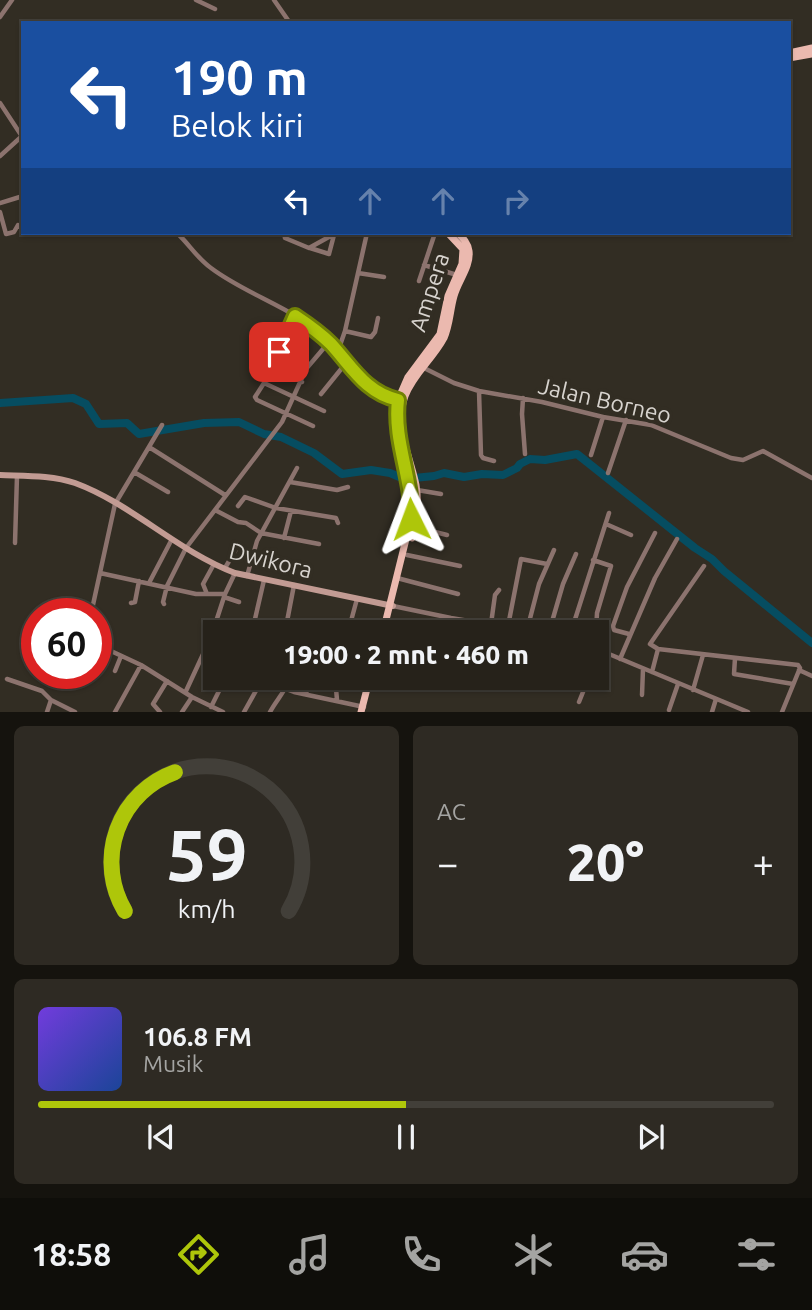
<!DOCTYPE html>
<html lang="id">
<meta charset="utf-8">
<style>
:root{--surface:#26221a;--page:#2e2a23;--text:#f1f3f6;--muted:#a4a4a2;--line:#423f39;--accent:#aec60a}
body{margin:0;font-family:Ubuntu,sans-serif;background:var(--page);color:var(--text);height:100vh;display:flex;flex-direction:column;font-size:26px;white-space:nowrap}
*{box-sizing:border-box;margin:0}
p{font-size:23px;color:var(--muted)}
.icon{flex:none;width:38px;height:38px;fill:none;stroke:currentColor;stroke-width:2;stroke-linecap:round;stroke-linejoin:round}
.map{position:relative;height:712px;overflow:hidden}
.details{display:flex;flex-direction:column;gap:14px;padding:14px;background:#15130e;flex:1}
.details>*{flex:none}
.guide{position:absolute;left:21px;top:21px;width:770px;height:214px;border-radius:0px;box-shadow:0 2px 5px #0004,0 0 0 2px var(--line);background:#1a4fa0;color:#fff;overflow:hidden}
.speed{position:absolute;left:21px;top:598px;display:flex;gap:14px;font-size:35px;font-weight:700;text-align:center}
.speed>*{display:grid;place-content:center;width:91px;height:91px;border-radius:50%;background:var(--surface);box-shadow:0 2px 5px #0004,0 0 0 2px var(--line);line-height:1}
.speed .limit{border:10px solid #d22;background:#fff;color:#111}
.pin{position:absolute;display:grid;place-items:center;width:60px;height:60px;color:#fff;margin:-30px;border-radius:14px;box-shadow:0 4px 10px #0006}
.me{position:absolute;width:77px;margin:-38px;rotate:357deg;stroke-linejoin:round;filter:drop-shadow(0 0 5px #0008)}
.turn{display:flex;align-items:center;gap:24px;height:147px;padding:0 35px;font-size:32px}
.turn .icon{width:91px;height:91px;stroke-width:2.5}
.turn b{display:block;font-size:49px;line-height:60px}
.lanes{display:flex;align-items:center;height:66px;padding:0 35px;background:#0003;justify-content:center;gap:35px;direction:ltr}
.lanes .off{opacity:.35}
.big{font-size:52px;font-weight:800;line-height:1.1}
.details .tile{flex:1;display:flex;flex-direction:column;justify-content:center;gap:10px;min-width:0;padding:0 24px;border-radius:10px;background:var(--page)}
.details .dial{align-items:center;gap:0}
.dial svg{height:182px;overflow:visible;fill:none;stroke:var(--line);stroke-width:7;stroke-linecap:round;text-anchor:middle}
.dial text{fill:var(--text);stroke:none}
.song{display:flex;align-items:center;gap:21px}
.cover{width:84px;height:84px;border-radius:10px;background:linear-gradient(135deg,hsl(260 70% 55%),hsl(220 70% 35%))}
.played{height:7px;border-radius:4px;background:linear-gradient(90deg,var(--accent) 50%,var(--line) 50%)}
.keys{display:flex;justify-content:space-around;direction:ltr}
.heat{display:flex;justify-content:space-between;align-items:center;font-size:38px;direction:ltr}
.details .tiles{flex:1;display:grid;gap:14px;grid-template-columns:1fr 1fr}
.tile:last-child{grid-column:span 2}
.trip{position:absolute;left:203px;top:620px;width:406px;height:70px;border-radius:0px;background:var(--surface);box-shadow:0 2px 5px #0004,0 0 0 2px var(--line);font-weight:800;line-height:70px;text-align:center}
.tabs{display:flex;height:112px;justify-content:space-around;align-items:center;background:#0f0e0a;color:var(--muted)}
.tabs .icon{width:49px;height:49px}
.tabs .on{color:var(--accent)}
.tabs b{font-size:32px;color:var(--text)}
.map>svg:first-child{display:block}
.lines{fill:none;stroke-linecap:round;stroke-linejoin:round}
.river{stroke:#064d61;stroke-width:8}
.street{stroke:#8c736e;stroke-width:4.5}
.secondary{stroke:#c29b93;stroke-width:6}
.primary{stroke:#ebb9af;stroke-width:7}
.route-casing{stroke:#718106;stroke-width:18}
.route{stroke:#aec60a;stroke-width:12}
.labels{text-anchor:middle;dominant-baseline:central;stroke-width:7;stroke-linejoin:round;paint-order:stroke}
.street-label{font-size:23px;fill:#d7d3ce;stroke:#322d23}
</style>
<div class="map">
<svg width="812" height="712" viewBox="0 0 812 712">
<rect width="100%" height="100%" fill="#322d23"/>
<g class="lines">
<path class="river" d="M0 403 73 398 86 404 99 424 127 423 139 434 204 423 239 422 264 434 281 437 314 453 342 474 371 470 390 473 404 479 434 476 444 473 464 477 482 474 503 475 517 468 520 464 530 459 545 460 577 454 695 548 712 559 724 571 812 643"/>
<path class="street" d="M196 0 215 9
M274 0 290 23
M0 17 12 0
M0 103 23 138
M0 156 21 137
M0 203 23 196
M0 212 6 234 14 232 18 225 23 229
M177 233C189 244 197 258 211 268 248 296 296 308 330 342 352 366 363 393 398 400
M284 233 285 238 309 248 336 233
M310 248 329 254 334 235
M424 265 457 275
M358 273 384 277
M419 281 435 233
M345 331 371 337 375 332 378 318
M289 333 302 341
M338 351 345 331 367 233
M279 352 295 316
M422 367 454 383 479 391 542 402 603 417 651 425 731 458 743 460 763 451 812 478
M272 368 279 352 294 359
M264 383 272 368 302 382
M479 391 481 455 483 458 494 461
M321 394 346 363
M523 398 522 414 525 454
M313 426 257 400 255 397 264 383 324 411
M149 447 225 495
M591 455 603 417
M134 472 168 492
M608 473 626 420
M290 482 337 490 348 487
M417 490 441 494
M238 506 245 497 276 508 336 518 338 523
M215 510 238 522 246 523 261 533 319 544
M606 524 631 535
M415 527 447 535
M284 538 291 511
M15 543 17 476
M407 555 460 566
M593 560 611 566 597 613 596 632
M704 566 650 644 658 649 798 665 800 668 782 712
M225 568 235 551
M100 573 196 594H225
M247 576 257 541 297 468
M397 578 458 594
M149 583 172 539
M207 594 203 584 214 564
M224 597 239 602
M131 603 135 602 139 581
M164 604 163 602 167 586 186 548 282 422 306 369 329 342
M393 606 451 618 536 632
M91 614 115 504 162 425
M491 624 495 595 499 590
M508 626 521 559 547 564
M527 630 539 584 554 550
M252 632 264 580
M285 632 294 585
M348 632 357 599
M549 632 563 584 576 554
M571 632 609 513
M629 634 614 630 613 626 627 587 655 533
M96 644 141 665 192 697 223 712
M597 649 748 712
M735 658 734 674 793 684
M620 659 655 578 677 539
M799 670 812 676
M115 671 121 656
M652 672 658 649
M99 673 111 651
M335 677 337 700
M7 679 42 691 51 700
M693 690 703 655
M186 691 211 637 225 594 235 573
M306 694 310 678
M642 695 643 669
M579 702 589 677
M211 707 226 677
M669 710 678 684
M47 712 51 700 75 712
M115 712 141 665
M160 712 153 704 167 681
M182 712 192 697
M244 712 262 680 294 692 364 707
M270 712C277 699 286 691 290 677
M712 712 716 699"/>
<path class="secondary" d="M0 475C24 476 52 475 75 483 132 504 177 551 235 573L393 606"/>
<path class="primary" d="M789 53 812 48
M789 58 812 54
M412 538C417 521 419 503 416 485 410 456 394 426 405 396 414 373 433 359 444 338 450 324 450 310 454 296 458 281 471 266 469 251 468 243 463 238 458 233
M383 632 411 519V488L397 434 398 400 408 377 440 334 448 296 462 264 463 249 448 233
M361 712 370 677"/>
</g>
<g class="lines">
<g class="route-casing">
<path id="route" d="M279 352 295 316C307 324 320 333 331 344 352 367 366 393 398 400 393 442 413 478 411 519"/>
</g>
<use href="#route" class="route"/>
</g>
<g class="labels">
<g class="street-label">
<text transform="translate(429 292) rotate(-72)">Ampera</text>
<text transform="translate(605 400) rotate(13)">Jalan Borneo</text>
<text transform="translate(271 560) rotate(14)">Dwikora</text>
</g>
</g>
</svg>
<div class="speed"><div class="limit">60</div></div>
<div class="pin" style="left:279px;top:352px;background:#d93025"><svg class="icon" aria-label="arrive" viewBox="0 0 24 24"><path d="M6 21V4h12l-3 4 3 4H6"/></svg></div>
<svg class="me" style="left:411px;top:519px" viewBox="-20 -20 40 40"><path d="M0-17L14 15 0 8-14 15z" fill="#aec60a" stroke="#fff" stroke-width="4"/></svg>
<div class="trip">19:00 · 2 mnt · 460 m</div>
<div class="guide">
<div class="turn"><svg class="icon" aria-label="left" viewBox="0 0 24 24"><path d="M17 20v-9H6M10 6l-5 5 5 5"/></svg><div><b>190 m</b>Belok kiri</div></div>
<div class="lanes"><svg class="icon" aria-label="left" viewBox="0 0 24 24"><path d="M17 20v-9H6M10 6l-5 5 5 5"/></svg><svg class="icon off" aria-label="ahead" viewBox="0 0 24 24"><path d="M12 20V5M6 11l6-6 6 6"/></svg><svg class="icon off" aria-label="ahead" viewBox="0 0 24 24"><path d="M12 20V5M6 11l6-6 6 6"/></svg><svg class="icon off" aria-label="right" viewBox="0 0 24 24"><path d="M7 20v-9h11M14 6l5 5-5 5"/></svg></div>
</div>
</div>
<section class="details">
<div class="tiles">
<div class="tile dial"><svg viewBox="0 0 100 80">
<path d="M14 69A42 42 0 1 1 86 69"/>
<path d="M14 69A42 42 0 0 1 36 8" stroke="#aec60a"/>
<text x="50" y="56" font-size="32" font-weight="700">59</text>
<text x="50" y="72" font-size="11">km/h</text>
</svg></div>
<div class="tile"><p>AC</p>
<div class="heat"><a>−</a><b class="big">20°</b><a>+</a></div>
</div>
<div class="tile">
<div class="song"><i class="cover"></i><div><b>106.8 FM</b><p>Musik</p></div></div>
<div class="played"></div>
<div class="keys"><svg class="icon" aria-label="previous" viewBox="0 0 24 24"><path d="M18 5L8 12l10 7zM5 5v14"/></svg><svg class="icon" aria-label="pause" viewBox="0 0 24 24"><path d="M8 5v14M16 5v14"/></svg><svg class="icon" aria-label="next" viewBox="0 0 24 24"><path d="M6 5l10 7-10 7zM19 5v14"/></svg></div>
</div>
</div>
</section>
<nav class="tabs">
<b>18:58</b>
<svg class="icon on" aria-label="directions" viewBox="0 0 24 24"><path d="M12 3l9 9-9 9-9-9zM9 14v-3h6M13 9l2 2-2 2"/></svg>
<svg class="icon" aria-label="music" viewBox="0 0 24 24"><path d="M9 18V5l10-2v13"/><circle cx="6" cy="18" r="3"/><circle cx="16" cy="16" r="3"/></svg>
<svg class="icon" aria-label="phone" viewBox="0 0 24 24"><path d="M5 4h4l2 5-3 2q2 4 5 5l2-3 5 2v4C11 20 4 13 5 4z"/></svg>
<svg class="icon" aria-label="climate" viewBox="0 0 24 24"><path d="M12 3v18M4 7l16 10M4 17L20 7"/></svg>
<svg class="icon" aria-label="car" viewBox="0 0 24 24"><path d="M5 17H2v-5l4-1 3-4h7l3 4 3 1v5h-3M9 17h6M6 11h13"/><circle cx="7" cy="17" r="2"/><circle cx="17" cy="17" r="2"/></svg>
<svg class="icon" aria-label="filters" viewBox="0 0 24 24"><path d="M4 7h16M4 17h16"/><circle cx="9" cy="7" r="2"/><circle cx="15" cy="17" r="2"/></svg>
</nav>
